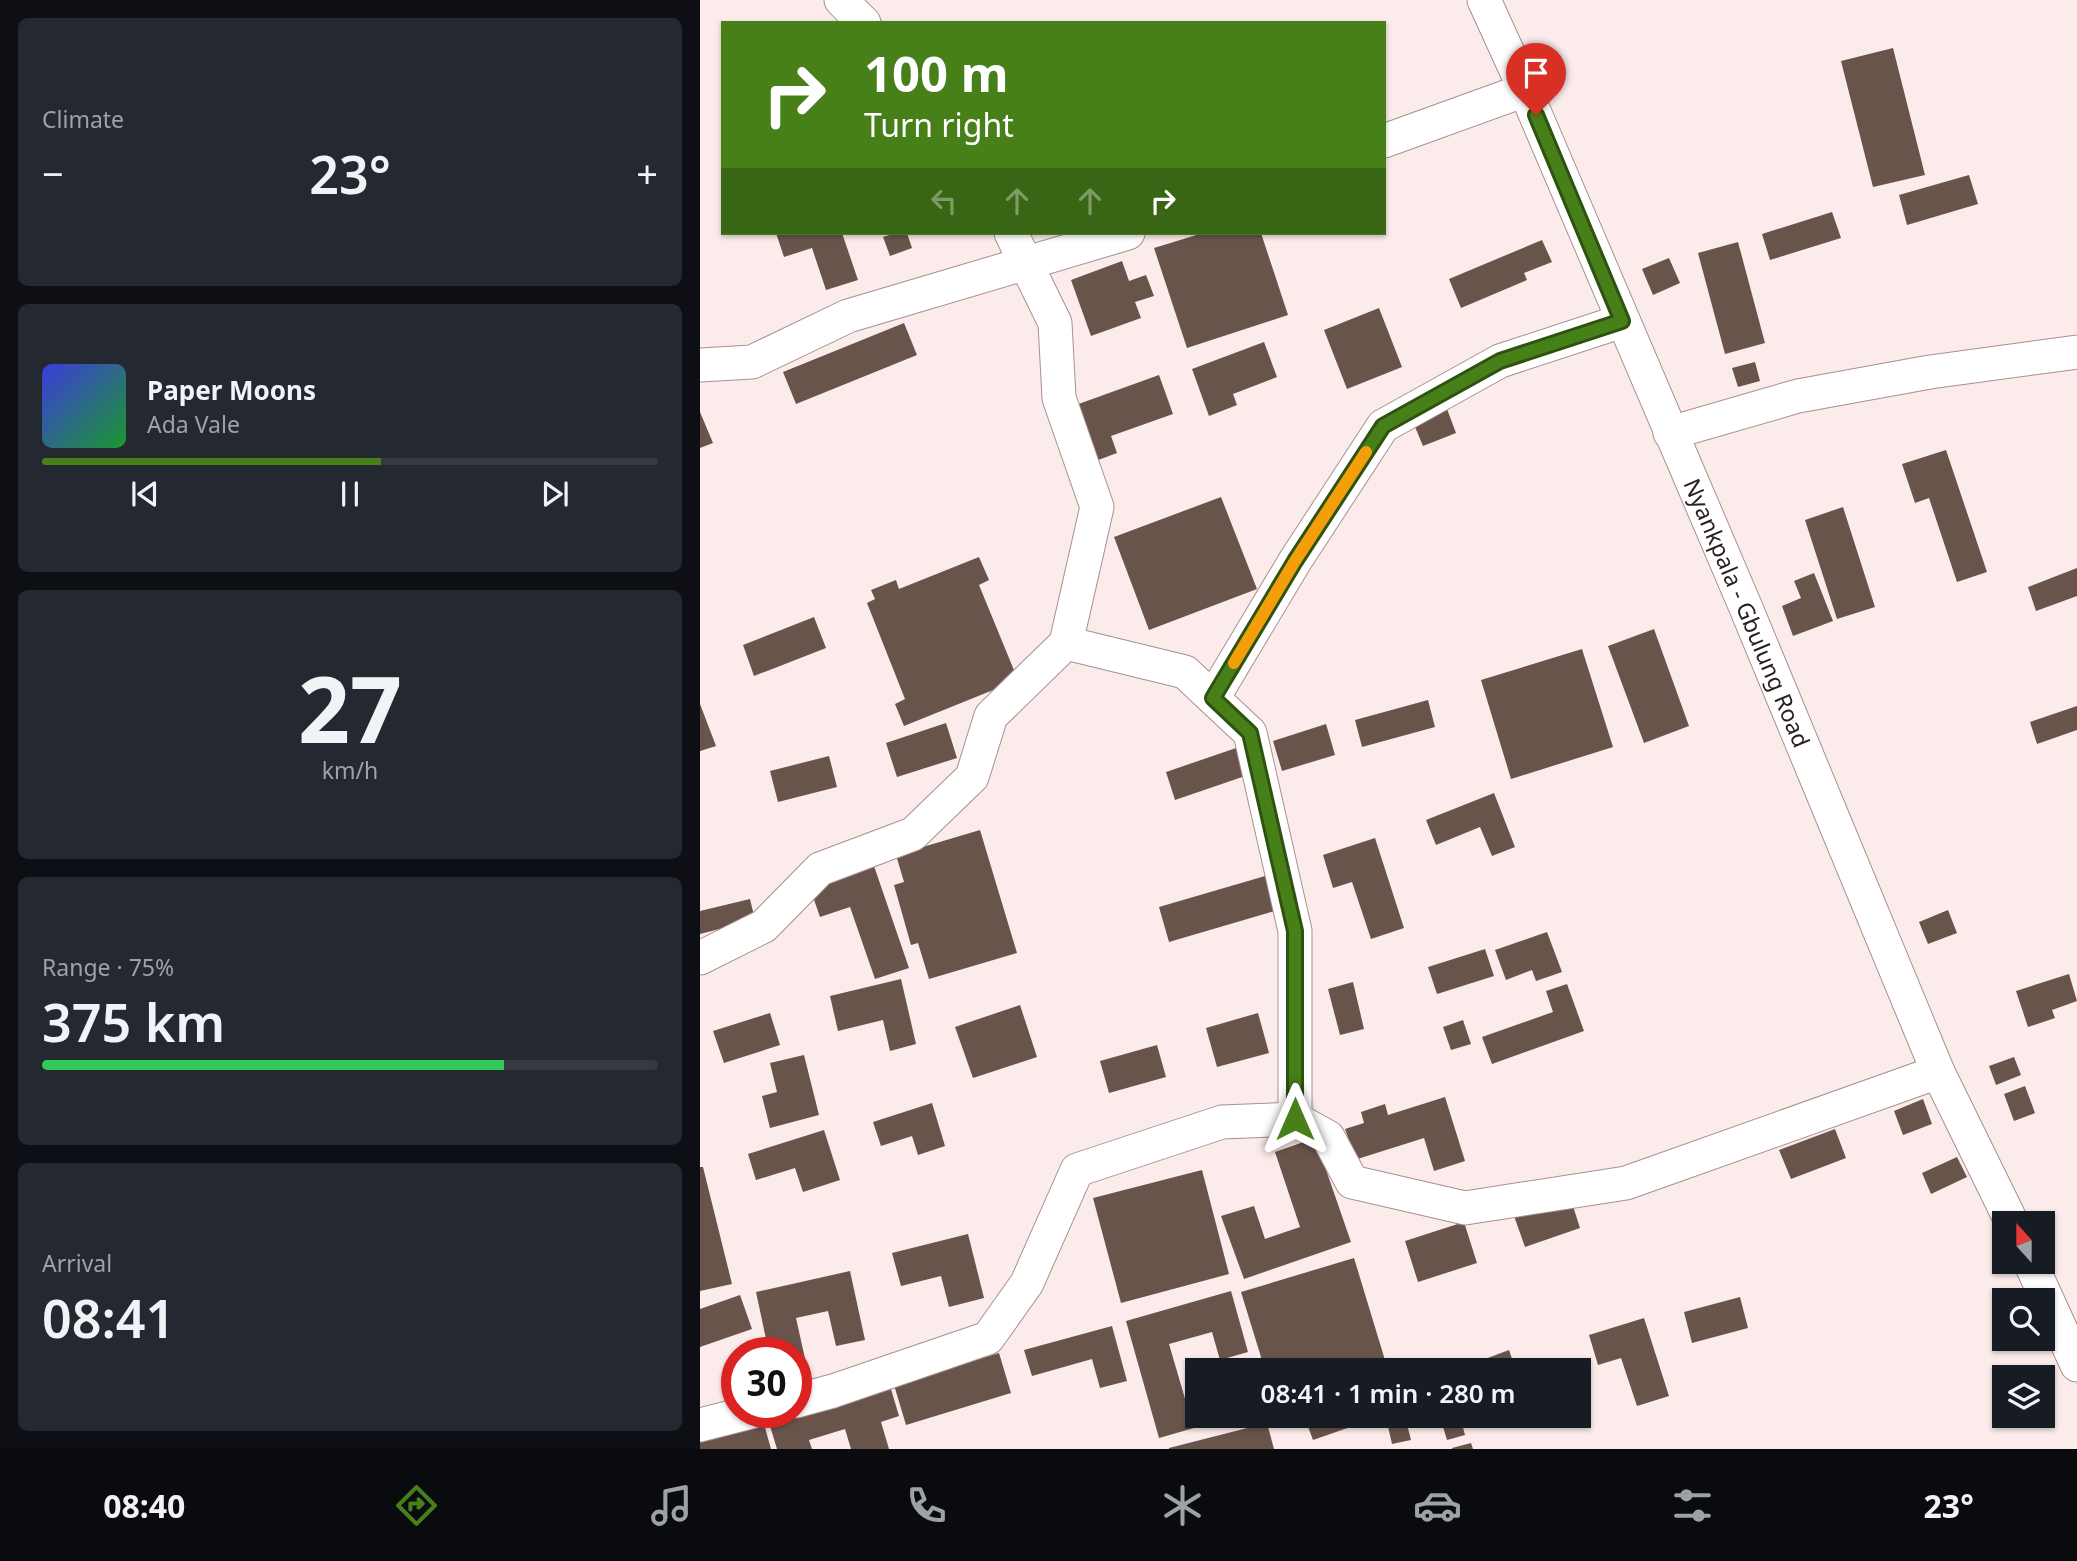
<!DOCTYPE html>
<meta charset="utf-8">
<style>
:root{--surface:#171b24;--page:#242831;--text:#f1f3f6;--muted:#9ea1a6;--line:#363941;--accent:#478019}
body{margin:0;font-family:"Noto Sans",sans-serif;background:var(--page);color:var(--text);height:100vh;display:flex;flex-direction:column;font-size:26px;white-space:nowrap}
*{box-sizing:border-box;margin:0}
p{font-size:23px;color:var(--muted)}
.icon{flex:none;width:38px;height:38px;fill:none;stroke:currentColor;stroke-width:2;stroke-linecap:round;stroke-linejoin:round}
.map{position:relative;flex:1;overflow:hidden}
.panel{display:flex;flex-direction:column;gap:18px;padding:18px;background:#0d0f14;width:700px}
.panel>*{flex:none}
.top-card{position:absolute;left:21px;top:21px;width:665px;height:214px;border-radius:0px;box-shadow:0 2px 5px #0004;background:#478019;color:#fff;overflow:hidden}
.needle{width:46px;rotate:339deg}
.fabs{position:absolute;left:1292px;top:1211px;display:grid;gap:14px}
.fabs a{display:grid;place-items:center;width:63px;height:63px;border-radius:0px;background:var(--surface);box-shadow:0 2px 5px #0004;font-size:35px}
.speed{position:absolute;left:21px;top:1337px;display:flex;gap:14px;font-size:35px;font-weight:700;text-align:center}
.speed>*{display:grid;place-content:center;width:91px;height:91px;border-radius:50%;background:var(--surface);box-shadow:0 2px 5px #0004;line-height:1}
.speed .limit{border:10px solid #d22;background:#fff;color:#111}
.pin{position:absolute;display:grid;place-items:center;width:60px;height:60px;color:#fff;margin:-72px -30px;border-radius:50% 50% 50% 0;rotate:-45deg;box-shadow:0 0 7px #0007}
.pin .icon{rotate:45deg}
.me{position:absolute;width:77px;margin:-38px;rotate:0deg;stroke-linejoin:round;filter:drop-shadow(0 0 5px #0008)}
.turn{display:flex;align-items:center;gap:24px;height:147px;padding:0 28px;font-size:32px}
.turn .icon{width:91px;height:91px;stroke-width:2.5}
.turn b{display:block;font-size:49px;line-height:60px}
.lanes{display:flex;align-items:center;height:66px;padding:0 28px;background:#0003;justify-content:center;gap:35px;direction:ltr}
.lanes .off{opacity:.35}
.big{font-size:52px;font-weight:600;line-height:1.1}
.panel .tile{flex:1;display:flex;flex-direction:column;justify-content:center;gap:10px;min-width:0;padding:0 24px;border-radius:10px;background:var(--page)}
.panel .dial{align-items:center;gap:0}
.dial b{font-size:91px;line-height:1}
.song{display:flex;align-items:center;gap:21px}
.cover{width:84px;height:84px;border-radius:10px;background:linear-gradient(135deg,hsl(240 70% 55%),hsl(130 70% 35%))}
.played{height:7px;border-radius:4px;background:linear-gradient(90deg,var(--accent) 55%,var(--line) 55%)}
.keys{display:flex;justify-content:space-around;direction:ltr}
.heat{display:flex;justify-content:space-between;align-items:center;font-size:38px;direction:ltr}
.charge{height:10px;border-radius:5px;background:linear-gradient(90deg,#34c759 75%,var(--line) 0)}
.trip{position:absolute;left:485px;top:1358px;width:406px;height:70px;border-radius:0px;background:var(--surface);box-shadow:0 2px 5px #0004;font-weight:600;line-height:70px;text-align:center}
.menu{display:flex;height:112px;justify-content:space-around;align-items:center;background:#090b0e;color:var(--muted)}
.menu .icon{width:49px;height:49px}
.menu .on{color:var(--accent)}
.menu b{font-size:32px;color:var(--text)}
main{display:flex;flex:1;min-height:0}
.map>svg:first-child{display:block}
.building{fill:#69544c}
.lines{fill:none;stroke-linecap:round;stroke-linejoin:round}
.street-casing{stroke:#a8908f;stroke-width:35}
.street{stroke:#fff;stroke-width:33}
.route-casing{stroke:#2e5310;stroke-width:18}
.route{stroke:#478019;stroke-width:12}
.slow{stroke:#f59e0b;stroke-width:12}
.labels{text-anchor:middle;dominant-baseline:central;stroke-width:7;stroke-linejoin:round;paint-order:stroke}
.street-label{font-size:23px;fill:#2a2020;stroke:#fdfdfd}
</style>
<main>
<section class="panel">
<div class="tile"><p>Climate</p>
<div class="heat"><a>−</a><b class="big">23°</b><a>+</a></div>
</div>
<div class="tile">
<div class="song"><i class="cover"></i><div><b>Paper Moons</b><p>Ada Vale</p></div></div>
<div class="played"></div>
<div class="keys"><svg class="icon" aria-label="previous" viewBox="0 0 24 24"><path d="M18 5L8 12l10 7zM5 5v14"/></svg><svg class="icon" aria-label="pause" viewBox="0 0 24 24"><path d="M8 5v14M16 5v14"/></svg><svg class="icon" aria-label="next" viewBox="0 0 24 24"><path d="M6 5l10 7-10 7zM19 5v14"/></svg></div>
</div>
<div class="tile dial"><b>27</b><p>km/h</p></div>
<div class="tile"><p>Range · 75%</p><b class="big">375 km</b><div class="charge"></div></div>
<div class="tile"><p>Arrival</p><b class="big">08:41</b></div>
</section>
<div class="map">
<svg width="1377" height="1449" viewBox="0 0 1377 1449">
<rect width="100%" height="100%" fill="#fbebea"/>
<path class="building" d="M1193 48 1225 175 1173 187 1141 61Z
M1269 175 1278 204 1207 225 1199 195Z
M1132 212 1141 238 1070 260 1062 234Z
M76 233H142L158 280 126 290 112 248 84 257Z
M196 233H207L212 248 190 256 183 237Z
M503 233H561L588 315 487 348 454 248Z
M842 240 852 262 824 273 827 280 761 308 749 279Z
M1038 242 1065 343 1025 354 998 253Z
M969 258 980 283 953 295 942 269Z
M422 261 429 281 446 275 454 296 435 302 441 318 391 336 371 280Z
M679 308 702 367 647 389 624 330Z
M204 323 217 355 96 404 83 372Z
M564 342 577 377 533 394 537 405 509 416 492 369Z
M1055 362 1060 381 1038 387 1032 368Z
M459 375 473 414 411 436 417 453 393 462 373 406Z
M747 409 756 433 723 446 713 422Z
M0 412 13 443 0 448Z
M1246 450 1287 572 1257 582 1229 498 1215 503 1202 464Z
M521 497 557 589 449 630 414 537Z
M1143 507 1175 607 1137 619 1105 520Z
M279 557 289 580 279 585 318 680 204 726 195 704 205 699 167 603 175 599 171 590 196 580 199 589Z
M1377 568V596L1336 611 1328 587Z
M1114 573 1133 621 1093 636 1082 606 1101 598 1094 581Z
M114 617 126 648 54 676 43 645Z
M954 629 989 726 944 743 908 646Z
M882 649 913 747 811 779 781 680Z
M728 700 735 727 662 747 655 720Z
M0 704 16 746 0 751Z
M1377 706V730L1337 744 1330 722Z
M246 723 257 758 197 777 186 743Z
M626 724 635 755 582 771 573 741Z
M539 747 548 775 475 800 466 772Z
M129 756 137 787 78 802 70 771Z
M794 793 815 847 792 856 780 827 736 845 726 820Z
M280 830 317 953 229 979 218 943 211 945 194 885 204 882 196 855Z
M675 838 704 928 671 939 652 882 633 888 623 855Z
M174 866 209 968 175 979 150 907 120 917 110 888Z
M575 873 585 908 469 942 459 907Z
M50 899 55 920 0 934V911Z
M1248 910 1257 933 1228 944 1219 922Z
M847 932 862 972 836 981 832 970 806 980 795 950Z
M785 949 794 976 737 994 728 967Z
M1369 974 1377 1001 1352 1010 1355 1018 1328 1027 1316 991Z
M201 979 216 1044 190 1051 183 1020 138 1031 130 996Z
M653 982 664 1029 640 1035 628 989Z
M867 984 884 1031 792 1064 782 1037 853 1012 846 991Z
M320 1005 337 1057 273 1078 255 1027Z
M70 1013 80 1045 24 1063 13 1031Z
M558 1013 569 1053 517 1067 506 1028Z
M763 1020 771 1044 751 1050 743 1027Z
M457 1045 466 1077 409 1093 400 1061Z
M104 1055 119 1115 70 1128 62 1096 77 1092 70 1063Z
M1314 1057 1321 1075 1296 1085 1289 1066Z
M1325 1086 1335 1113 1314 1121 1304 1094Z
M745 1097 765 1161 734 1171 724 1138 648 1162 651 1146 645 1129 664 1123 661 1112 685 1104 688 1115Z
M1223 1099 1232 1124 1203 1135 1194 1111Z
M232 1103 245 1146 218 1155 212 1136 181 1146 173 1122Z
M1135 1129 1146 1158 1091 1179 1079 1150Z
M124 1130 140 1180 103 1192 95 1168 56 1180 48 1154Z
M615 1138 651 1242 544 1279 521 1216 554 1206 565 1239 600 1227 575 1152Z
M1257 1157 1267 1177 1231 1194 1222 1173Z
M0 1167H3L32 1284 0 1291Z
M502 1170 529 1274 421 1303 393 1198Z
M872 1203 880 1228 825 1247 814 1216Z
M764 1222 777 1263 718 1282 705 1241Z
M268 1234 284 1298 249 1307 241 1276 201 1286 192 1253Z
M654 1258 688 1370H565L541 1292Z
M150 1271 165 1340 136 1346 128 1311 96 1318 106 1363 96 1365V1353H69L56 1292Z
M531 1291 548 1352 520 1360 512 1332 469 1344 486 1402 497 1398V1416H506L508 1424 459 1438 426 1321Z
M40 1295 52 1329 0 1347V1309Z
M1040 1297 1048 1328 992 1343 984 1312Z
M944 1318 969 1396 937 1406 921 1358 898 1365 889 1335Z
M412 1326 427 1381 400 1388 392 1359 332 1376 324 1350Z
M809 1350 816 1370H762L761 1368Z
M299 1353 311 1393 206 1425 194 1385Z
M103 1368 108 1393 96 1395V1369Z
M188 1379 199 1416 181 1422 189 1449H151L145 1429 109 1440 112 1449H77L67 1416 79 1412H96Z
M514 1416H531L532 1420 516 1425Z
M604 1416H682L613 1440Z
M697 1416H705L711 1440 692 1444 686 1418Z
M744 1416H760L765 1435 747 1440 740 1417Z
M802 1416H833L834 1418 806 1428Z
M567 1423 574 1449H469V1448Z
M64 1424 71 1449H0V1441Z
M771 1443 773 1449H752V1448Z"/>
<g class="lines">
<g class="street-casing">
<g id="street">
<path d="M141 0 164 23"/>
<path id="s1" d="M784 0 825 90 1046 608 1238 1072 1312 1223"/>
<path d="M684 141 825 90"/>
<path d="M0 365 52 362 148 316 428 233"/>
<path d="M970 433 1098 396 1230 372 1377 352"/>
<path d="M366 643 485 672 550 733 595 931V1119"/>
<path d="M513 698 595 561 683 426 800 361 922 321"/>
<path d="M0 958 64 926 120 869 213 834 272 777 291 716 366 643 397 507 359 398 355 323 311 233"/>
<path d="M1330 1262 1377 1365"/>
<path d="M96 1401 133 1391 288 1338 327 1283 377 1170 522 1122 595 1119 628 1137 652 1182 765 1208 926 1183 1238 1072"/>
<path d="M0 1425 51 1412"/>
</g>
</g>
<use href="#street" class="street"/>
</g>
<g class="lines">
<g class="route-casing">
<path id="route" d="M595 1119V931L550 733 513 698 595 561 683 426 800 361 922 321 836 115"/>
</g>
<use href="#route" class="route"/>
<path class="slow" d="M534 663 595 561 666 452"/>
</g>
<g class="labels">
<g class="street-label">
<text stroke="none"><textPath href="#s1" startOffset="667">Nyankpala - Gbulung Road</textPath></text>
</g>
</g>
</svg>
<div class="fabs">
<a><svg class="needle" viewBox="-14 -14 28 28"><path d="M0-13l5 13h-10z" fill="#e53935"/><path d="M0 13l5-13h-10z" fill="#9ea1a6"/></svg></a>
<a><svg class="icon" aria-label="search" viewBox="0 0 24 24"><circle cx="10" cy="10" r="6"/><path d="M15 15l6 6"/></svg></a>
<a><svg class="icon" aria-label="layers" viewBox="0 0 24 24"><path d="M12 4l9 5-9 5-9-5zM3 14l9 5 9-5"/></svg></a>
</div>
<div class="speed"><div class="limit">30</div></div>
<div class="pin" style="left:836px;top:115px;background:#d93025"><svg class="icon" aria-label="arrive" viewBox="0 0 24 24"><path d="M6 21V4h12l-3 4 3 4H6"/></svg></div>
<svg class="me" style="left:595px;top:1119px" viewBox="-20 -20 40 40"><path d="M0-17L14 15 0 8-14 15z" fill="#478019" stroke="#fff" stroke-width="4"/></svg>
<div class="trip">08:41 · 1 min · 280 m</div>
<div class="top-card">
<div class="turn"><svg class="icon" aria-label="right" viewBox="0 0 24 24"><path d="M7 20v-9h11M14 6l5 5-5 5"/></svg><div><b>100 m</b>Turn right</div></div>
<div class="lanes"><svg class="icon off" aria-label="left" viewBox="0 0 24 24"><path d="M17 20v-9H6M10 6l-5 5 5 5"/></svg><svg class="icon off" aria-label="ahead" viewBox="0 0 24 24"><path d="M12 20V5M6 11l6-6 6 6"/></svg><svg class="icon off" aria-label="ahead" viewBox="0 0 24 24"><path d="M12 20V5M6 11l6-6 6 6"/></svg><svg class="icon" aria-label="right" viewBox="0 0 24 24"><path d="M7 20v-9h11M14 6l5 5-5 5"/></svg></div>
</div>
</div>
</main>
<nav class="menu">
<b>08:40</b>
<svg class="icon on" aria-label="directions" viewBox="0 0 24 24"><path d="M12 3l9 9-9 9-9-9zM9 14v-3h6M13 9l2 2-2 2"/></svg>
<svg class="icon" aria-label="music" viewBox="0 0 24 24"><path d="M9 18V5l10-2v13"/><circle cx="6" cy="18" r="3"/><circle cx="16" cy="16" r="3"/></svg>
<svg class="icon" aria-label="phone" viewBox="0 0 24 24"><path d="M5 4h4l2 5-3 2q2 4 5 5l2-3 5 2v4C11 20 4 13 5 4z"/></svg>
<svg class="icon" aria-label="climate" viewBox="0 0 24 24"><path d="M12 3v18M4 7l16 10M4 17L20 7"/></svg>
<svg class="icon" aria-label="car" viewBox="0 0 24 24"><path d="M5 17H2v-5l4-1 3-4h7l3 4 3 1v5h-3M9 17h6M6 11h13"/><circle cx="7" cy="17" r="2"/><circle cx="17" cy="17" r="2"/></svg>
<svg class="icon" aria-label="filters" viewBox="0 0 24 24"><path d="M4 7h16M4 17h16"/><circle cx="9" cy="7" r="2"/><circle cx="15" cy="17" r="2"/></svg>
<b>23°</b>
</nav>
